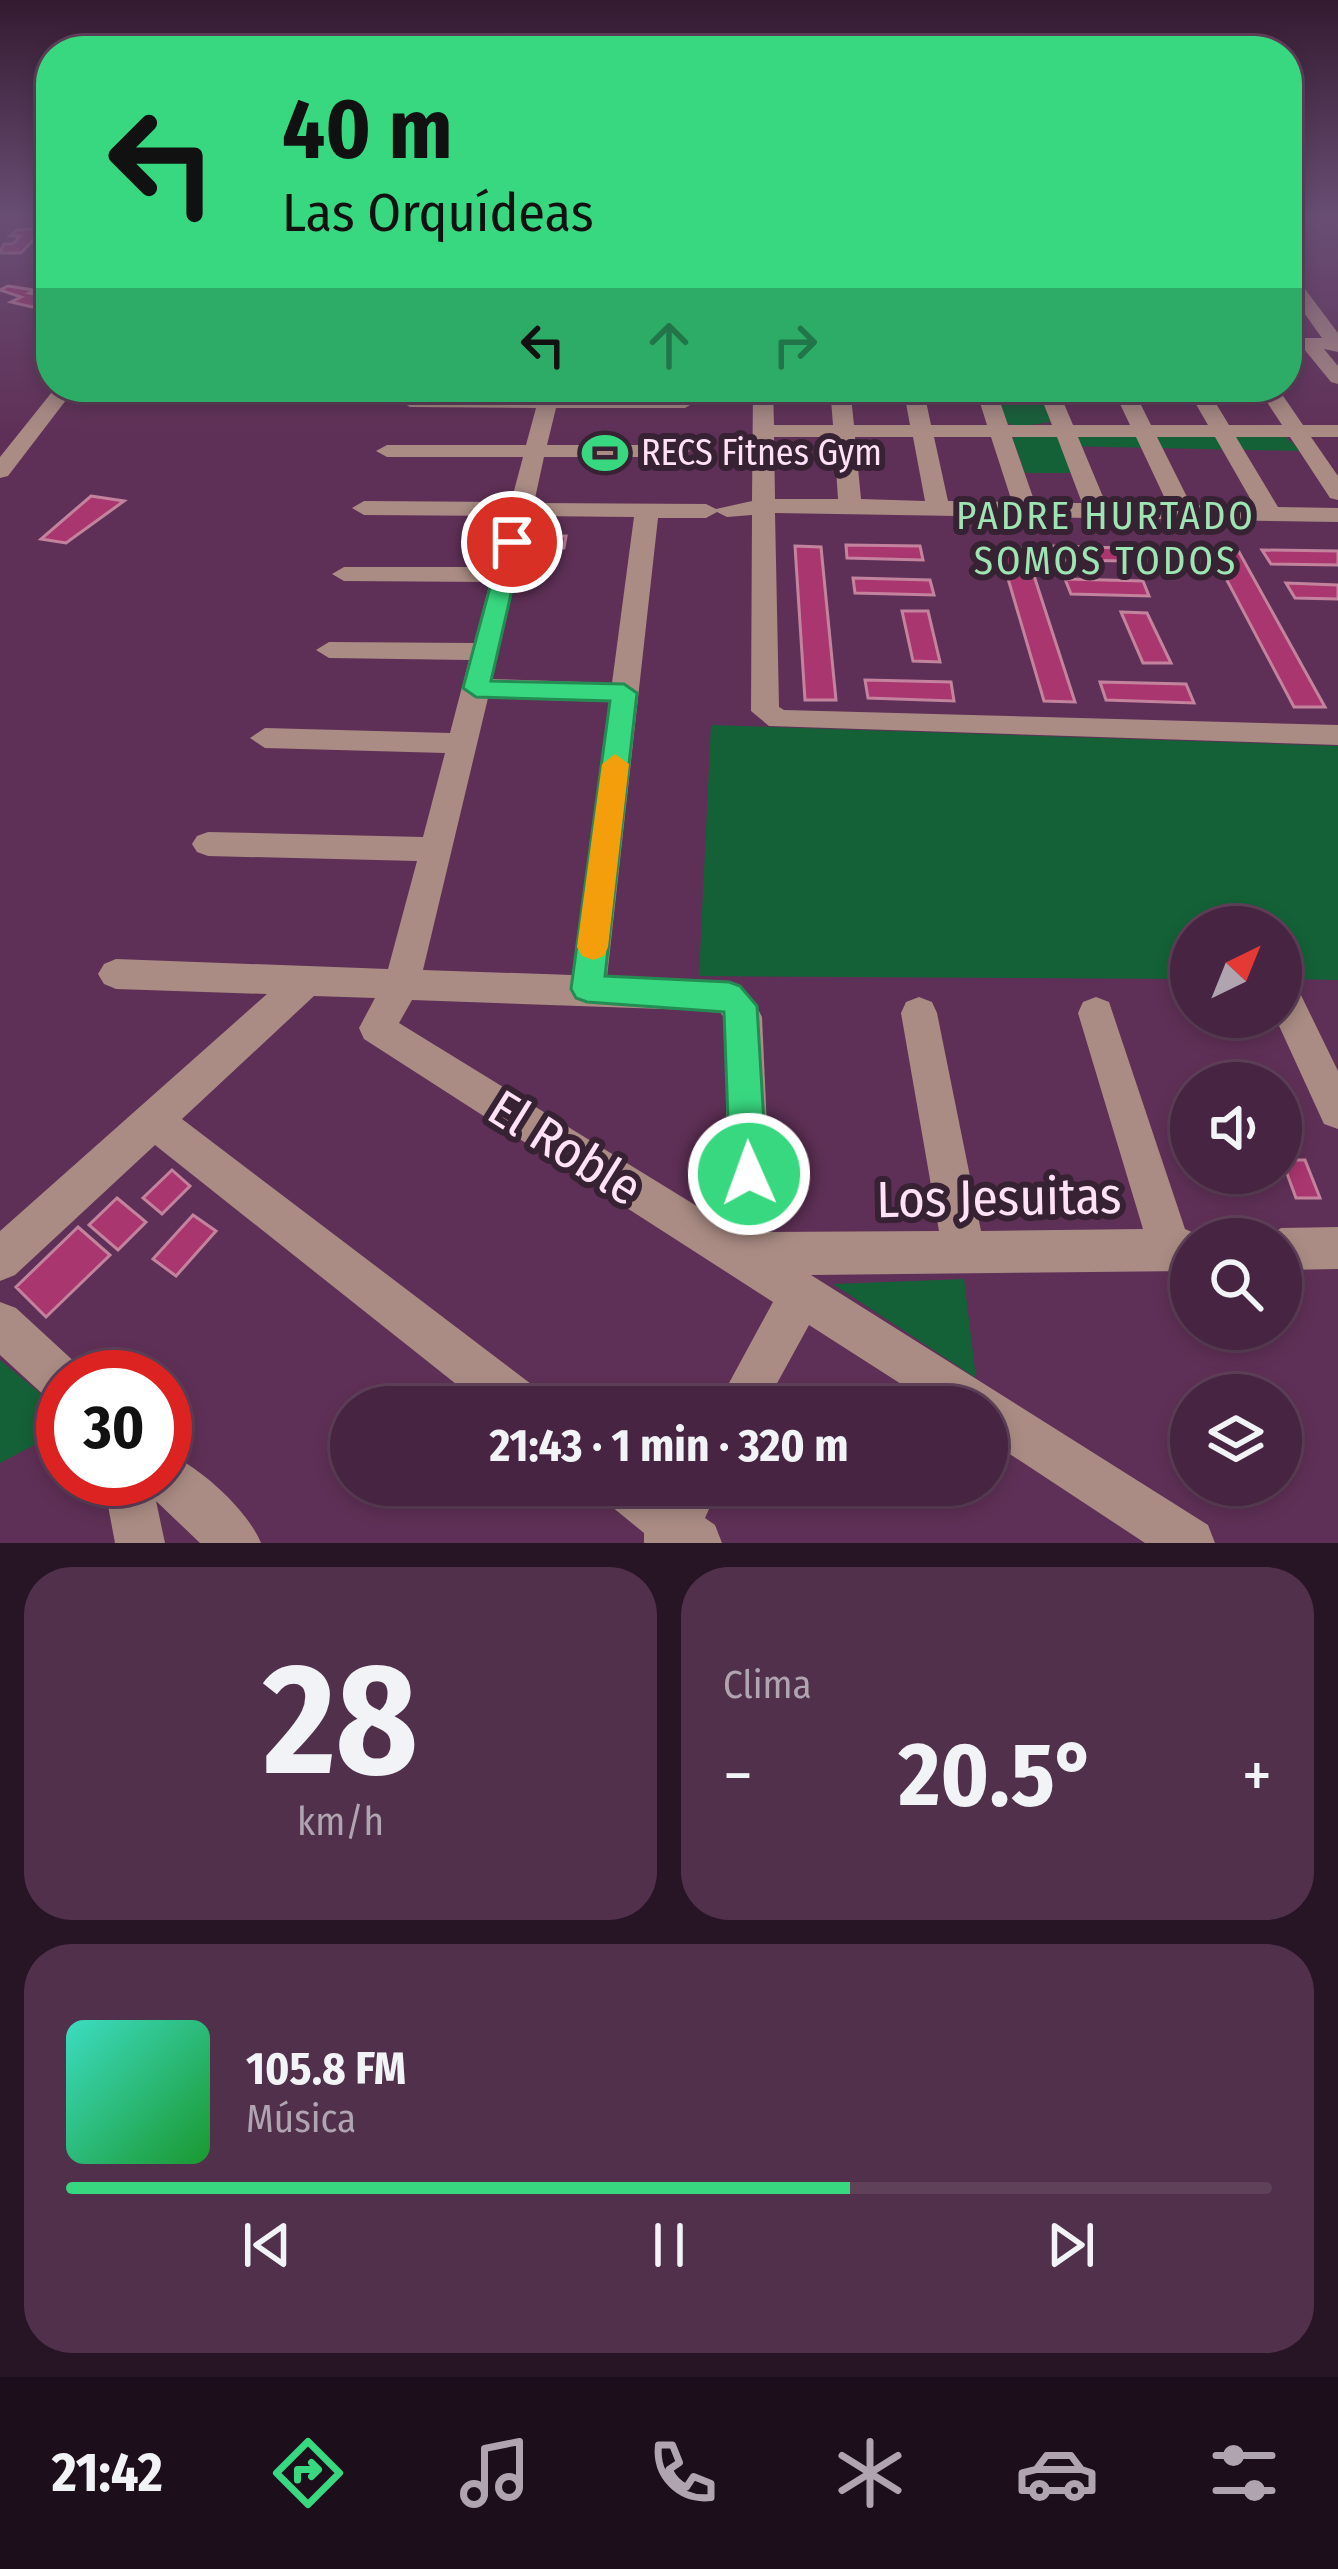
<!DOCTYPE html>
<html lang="es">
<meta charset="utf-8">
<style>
:root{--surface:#472441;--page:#51304c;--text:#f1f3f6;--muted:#b0a4b1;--line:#5f415a;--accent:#38d880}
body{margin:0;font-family:"Fira Sans Condensed",sans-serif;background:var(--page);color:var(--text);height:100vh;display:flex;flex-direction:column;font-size:45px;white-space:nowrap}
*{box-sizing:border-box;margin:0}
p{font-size:39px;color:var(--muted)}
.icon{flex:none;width:66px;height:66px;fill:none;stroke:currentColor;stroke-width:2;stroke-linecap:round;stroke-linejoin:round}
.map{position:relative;height:1543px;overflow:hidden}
.sheet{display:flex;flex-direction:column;gap:24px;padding:24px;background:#271424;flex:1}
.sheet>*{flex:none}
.banner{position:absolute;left:36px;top:36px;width:1266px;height:366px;border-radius:48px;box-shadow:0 6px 18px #0003,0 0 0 3px var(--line);background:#38d880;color:#111;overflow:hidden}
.needle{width:78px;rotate:43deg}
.controls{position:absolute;left:1170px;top:906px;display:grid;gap:24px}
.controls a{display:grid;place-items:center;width:132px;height:132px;border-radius:50%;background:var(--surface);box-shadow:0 6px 18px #0003,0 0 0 3px var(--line);font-size:60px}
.speed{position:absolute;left:36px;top:1350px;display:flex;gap:24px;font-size:60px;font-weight:700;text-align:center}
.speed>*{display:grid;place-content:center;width:156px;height:156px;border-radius:50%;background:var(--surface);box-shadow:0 6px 18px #0003,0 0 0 3px var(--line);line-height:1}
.speed .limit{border:18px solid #d22;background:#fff;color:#111}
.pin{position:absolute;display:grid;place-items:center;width:102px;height:102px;color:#fff;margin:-51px;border:6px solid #fff;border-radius:50%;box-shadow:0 3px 12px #0007}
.me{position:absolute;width:132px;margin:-66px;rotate:358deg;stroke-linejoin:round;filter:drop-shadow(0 0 9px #0008)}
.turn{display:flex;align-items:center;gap:42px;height:252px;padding:0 48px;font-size:54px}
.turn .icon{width:156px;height:156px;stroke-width:2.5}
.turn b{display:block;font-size:84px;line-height:102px}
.lanes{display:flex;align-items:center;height:114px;padding:0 48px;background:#0003;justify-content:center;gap:60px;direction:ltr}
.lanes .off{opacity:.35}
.big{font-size:90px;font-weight:700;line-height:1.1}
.sheet .tile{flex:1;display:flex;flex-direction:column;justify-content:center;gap:18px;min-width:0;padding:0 42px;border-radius:48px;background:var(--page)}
.sheet .dial{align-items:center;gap:0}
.dial b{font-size:156px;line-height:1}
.song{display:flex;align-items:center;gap:36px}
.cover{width:144px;height:144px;border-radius:18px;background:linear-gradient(135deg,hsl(170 70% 55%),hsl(130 70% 35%))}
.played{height:12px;border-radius:6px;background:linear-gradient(90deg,var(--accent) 65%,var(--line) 65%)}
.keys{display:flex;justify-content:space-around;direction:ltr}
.heat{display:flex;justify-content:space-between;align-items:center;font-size:66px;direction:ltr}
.sheet .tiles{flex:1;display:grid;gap:24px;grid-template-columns:1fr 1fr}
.tile:last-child{grid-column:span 2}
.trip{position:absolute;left:330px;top:1386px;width:678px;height:120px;border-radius:60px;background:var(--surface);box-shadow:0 6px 18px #0003,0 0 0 3px var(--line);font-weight:700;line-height:120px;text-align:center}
.menu{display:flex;height:192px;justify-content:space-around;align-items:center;background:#1c0e1a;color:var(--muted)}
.menu .icon{width:84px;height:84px}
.menu .current{color:var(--accent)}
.menu b{font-size:54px;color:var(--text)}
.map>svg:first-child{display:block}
.green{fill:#146137}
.building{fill:#a9366f;stroke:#c4839d;stroke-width:3}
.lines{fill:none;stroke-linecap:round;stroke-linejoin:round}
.minor{fill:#aa8c84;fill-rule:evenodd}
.route{fill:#38d880;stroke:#248c53;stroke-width:3}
.slow{fill:#f59e0b}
.labels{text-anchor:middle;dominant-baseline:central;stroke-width:12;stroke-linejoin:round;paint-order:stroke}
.far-poi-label{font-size:36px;fill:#ffe2f8;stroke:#372233;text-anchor:start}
.far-neighbourhood-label{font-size:39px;letter-spacing:3px;fill:#9de5b3;stroke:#372233}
.near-street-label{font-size:51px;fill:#ffe2f8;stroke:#372233}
</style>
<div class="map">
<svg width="1338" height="1543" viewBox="0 0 1338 1543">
<rect width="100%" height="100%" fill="#5f3057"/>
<path class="green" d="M996 387H1039L1051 422 1016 427 1006 422Z
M1018 435 1285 437 1302 451 1062 446 1072 473H1025L1013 439Z
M711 725 1338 746V980L1281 979V927H1191V979L699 976Z
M964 1279 976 1378 833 1284Z
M0 1360 63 1412V1430L0 1463Z"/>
<path class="building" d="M49 228 51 235 35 238 21 253H0L4 244H13L20 236H10L17 230Z
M8 286 34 290 29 293 34 294 51 293V300L32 307 11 302 21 297 0 290Z
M91 496 124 501 66 543 41 539Z
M524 522H553L551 536H566L564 548 519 547Z
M846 545 920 546 923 560 847 558Z
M795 546 821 547 836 700H805Z
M1050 546 1124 548 1130 561 1055 560Z
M999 548H1025L1075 702 1044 701Z
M1262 550 1338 551V565L1271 564Z
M1212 552H1239L1325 707H1294Z
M853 578 930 580 934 595 855 593Z
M1065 579 1143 581 1149 596 1071 594Z
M1286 583 1338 585V599L1295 598Z
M902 611H928L940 662 913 661Z
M1121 612 1147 613 1171 663H1143Z
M865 680 951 682 954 701 868 698Z
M1100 682 1186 684 1194 703 1106 700Z
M1282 1160H1305L1320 1198H1296Z
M172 1170 190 1186 162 1214 143 1198Z
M117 1198 146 1222 118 1250 89 1225Z
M193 1215 216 1231 176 1276 153 1259Z
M78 1227 110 1255 46 1317 16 1287Z"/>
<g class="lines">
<path class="minor" d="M1287 272 1293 273 1338 333V352L1324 349 1338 366V384L1331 382 1304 349 1287 350V338H1322L1287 289Z
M56 387H76L8 476 0 478V457Z
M541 387H561L559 395 685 396 695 402 685 408H556L547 445H679L690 451 679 457H544L534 503 706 504 716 509 752 501 753 387H773L774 425H833L830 387H850L854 425H910L903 387H923L931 425H987L975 387H995L1008 425H1052L1037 387H1057L1073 425H1130L1112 387H1132L1151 425H1208L1186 387H1206L1229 425H1282L1257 387H1277L1303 425H1338V437H1311L1338 476V500L1330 498 1290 437H1236L1278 507 1338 508V522L775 513 779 707 784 710 1338 725V745L769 726 751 711 752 515 727 517 717 512 706 518H658L607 977 729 981C746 987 754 1001 762 1017L771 1214 765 1232 939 1231 901 1013 906 1002 919 997 932 1002 937 1013 981 1231 1143 1229 1078 1013 1083 1002 1096 997 1109 1002 1185 1229 1208 1239H1191V1271L811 1275 1208 1525 1215 1543H1145L987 1439V1407H937L809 1325 764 1407H716L773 1302 364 1039 359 1028 375 998 314 996 182 1119 539 1390 545 1407H485L155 1145 15 1275 0 1281V1231L267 994 116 989 104 984 98 974 104 964 116 959 388 969 417 861 208 856 197 852 192 844 197 836 208 832 423 837 445 753 265 748 250 738 265 728 450 733 469 660 329 658 316 650 329 642 474 643 490 582 344 581 332 574 344 567H494L507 516 364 515 352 508 364 501 511 502 523 457H387L376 451 387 445H526L536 408 410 407 400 401 410 395H539ZM774 437H834L838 499H775ZM855 437H913L925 501 861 499ZM934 437H991L1012 502 948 501ZM1012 437H1057L1082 503H1035ZM1078 437H1136L1168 505 1106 504ZM1157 437H1215L1255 507 1191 505ZM530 516 634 517 612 683 492 679ZM488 698 609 702 572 975 423 970ZM412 1000 719 1011 726 1020V1224L399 1023Z
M1285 985 1298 989 1338 1071V1129L1324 1124 1275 1017H1281V986Z
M1338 1227V1269L1281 1270V1239H1264L1281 1228Z
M0 1302 16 1308 79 1366 84 1377H63V1405L47 1398 0 1355Z
M165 1452C199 1466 247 1509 261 1543H200L156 1501 165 1543H115L103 1479H165Z
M599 1485H720L705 1518 715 1525 722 1543H644V1533L606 1502Z"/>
</g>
<linearGradient id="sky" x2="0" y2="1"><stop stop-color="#341a30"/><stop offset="0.5" stop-color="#694e74"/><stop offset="1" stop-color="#694e74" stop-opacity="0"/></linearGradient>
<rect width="1338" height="434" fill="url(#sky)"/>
<path class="route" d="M512 535 523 542 491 681 624 684 637 693 605 976 729 982 740 986 757 1006 767 1174 762 1187 749 1192 736 1187 730 1174 724 1012 587 1002 576 998 571 989 610 701 476 697 463 688 502 542Z"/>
<path class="slow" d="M615 754 629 764 608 947 604 956 593 960 582 956 577 947 602 764Z"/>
<defs>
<g id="stadium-bare" transform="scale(3.6)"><path d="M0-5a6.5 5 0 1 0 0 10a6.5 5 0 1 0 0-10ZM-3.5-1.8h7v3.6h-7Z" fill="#38d880" stroke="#372233" stroke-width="2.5" paint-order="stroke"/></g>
</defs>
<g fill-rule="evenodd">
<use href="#stadium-bare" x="605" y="453"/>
</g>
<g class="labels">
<g class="far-poi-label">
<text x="641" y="453">RECS Fitnes Gym</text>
</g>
<g class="far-neighbourhood-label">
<text x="1106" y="516">PADRE HURTADO<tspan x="1106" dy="45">SOMOS TODOS</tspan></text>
</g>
<g class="near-street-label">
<text transform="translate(565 1148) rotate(32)">El Roble</text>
<text transform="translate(999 1198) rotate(-1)">Los Jesuitas</text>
</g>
</g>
</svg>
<div class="controls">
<a><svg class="needle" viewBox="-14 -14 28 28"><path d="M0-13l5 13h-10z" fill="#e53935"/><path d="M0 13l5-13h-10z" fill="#b0a4b1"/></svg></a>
<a><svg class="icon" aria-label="sound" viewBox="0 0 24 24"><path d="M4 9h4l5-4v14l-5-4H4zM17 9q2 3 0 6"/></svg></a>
<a><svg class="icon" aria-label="search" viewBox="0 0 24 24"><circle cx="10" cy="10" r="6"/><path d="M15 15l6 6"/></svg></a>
<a><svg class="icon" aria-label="layers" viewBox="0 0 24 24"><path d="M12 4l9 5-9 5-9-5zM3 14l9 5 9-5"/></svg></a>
</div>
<div class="speed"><div class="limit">30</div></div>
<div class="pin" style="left:512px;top:542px;background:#d93025"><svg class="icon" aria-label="arrive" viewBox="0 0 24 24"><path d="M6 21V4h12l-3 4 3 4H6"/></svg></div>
<svg class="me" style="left:749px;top:1174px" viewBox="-20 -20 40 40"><circle r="17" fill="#38d880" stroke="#fff" stroke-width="3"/><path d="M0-11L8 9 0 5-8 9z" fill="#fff"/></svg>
<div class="trip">21:43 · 1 min · 320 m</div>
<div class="banner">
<div class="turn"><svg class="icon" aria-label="left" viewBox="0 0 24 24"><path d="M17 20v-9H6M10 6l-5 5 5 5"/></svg><div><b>40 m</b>Las Orquídeas</div></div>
<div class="lanes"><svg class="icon" aria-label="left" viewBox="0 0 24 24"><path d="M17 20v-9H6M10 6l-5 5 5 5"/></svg><svg class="icon off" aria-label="ahead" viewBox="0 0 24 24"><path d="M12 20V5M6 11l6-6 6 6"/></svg><svg class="icon off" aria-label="right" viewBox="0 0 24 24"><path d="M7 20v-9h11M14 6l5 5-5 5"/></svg></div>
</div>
</div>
<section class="sheet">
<div class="tiles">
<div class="tile dial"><b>28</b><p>km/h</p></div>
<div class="tile"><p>Clima</p>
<div class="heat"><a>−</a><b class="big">20.5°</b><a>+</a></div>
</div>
<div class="tile">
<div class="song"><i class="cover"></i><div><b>105.8 FM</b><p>Música</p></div></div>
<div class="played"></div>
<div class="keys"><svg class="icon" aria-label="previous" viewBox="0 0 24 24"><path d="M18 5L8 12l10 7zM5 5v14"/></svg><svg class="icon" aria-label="pause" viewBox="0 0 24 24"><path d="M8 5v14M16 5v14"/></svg><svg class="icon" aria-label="next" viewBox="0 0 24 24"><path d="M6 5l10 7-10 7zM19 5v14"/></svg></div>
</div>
</div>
</section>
<nav class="menu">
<b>21:42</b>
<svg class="icon current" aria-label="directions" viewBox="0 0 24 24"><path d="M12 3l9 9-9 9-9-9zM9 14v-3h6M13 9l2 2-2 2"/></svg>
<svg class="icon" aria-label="music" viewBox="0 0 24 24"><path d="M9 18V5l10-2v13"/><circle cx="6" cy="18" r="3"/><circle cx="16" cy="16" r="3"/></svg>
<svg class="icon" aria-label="phone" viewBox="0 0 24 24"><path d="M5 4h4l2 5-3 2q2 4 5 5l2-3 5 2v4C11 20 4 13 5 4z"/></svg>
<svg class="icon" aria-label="climate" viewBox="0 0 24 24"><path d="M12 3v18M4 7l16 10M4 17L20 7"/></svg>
<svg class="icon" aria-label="car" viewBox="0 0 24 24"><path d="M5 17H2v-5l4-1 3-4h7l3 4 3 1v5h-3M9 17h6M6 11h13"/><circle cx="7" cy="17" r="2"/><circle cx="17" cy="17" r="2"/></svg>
<svg class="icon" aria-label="filters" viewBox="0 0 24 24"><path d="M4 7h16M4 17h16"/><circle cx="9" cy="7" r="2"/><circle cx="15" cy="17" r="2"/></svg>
</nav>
